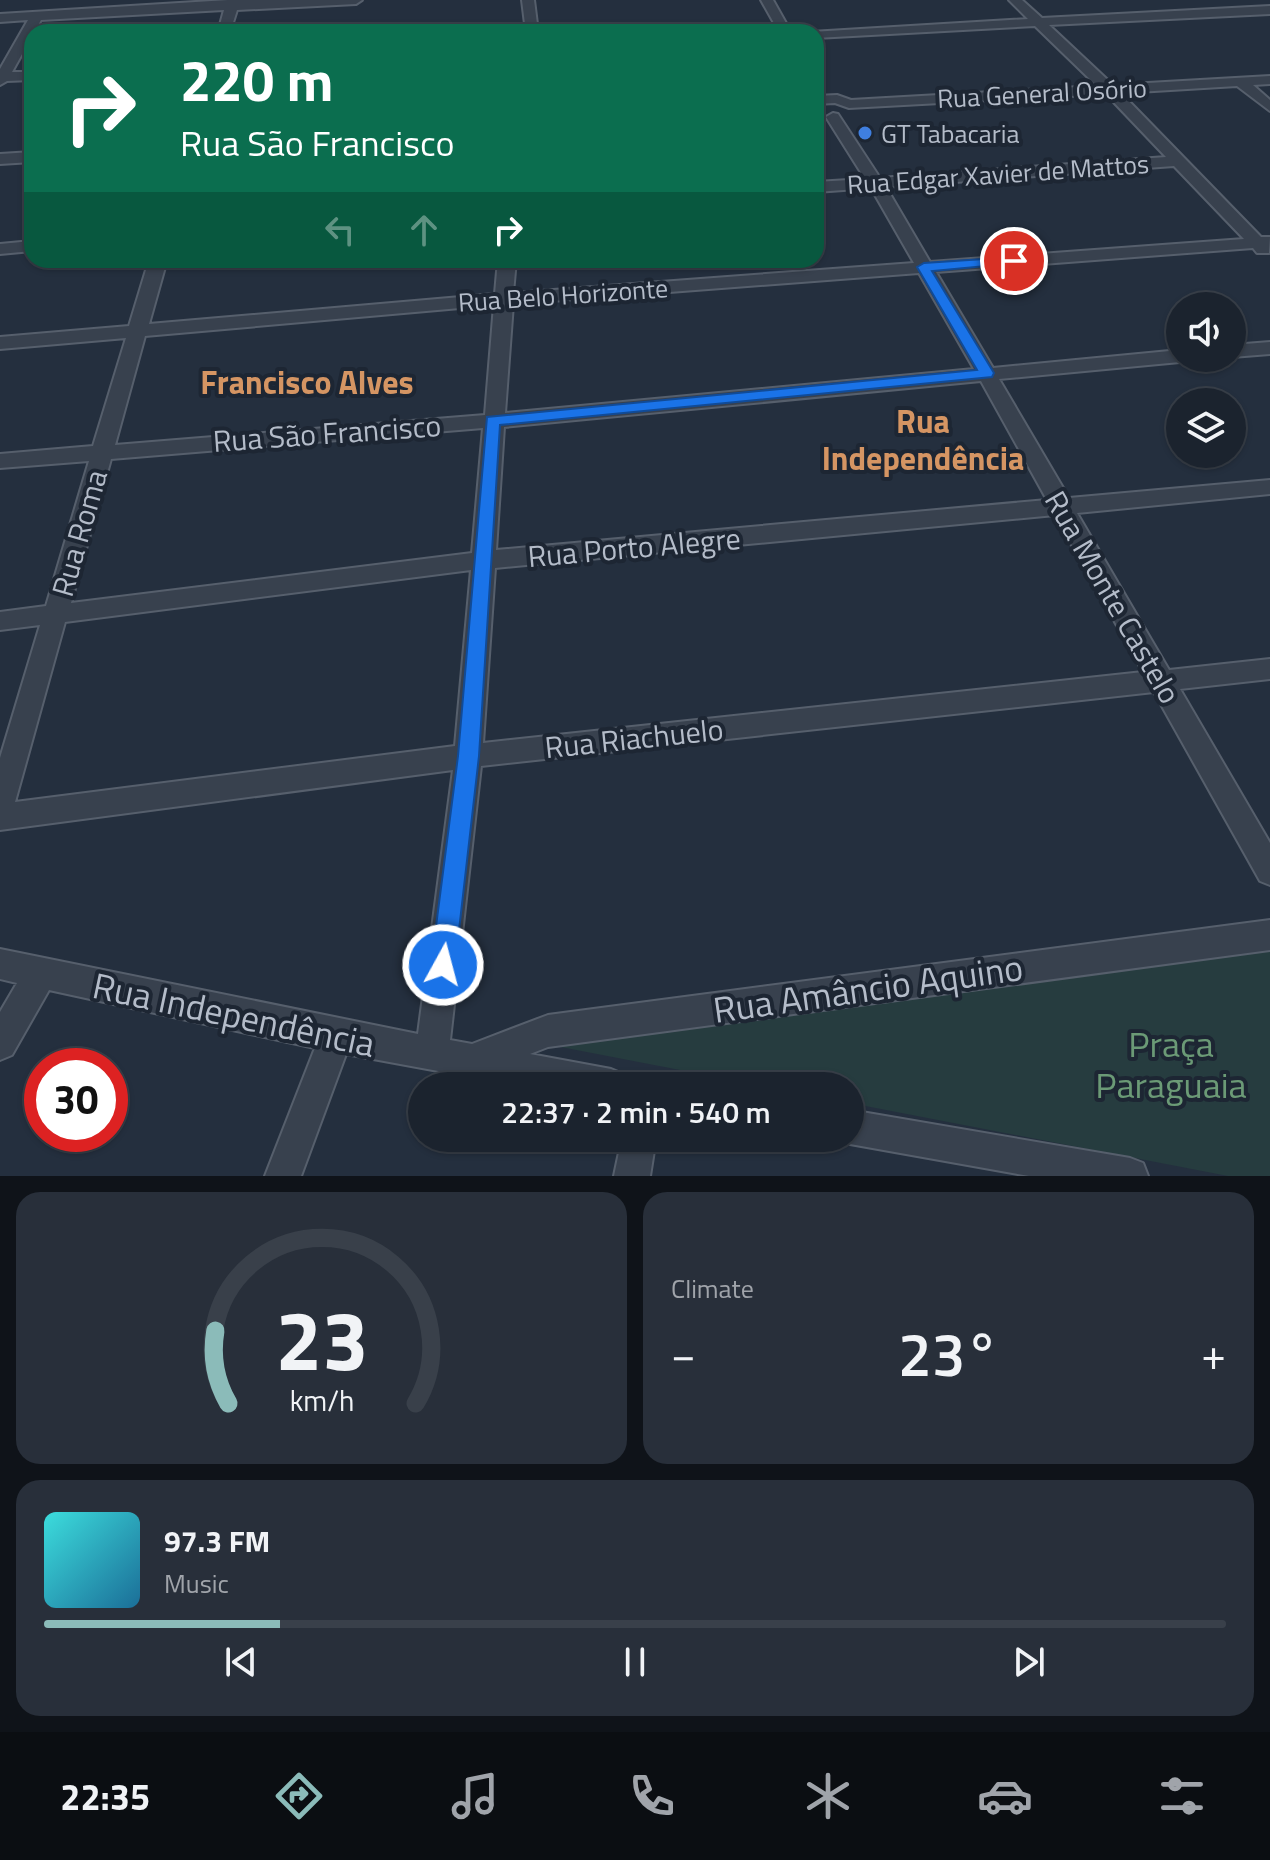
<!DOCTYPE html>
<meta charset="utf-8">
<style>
:root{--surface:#1b232e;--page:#282f3a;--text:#f1f3f6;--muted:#a0a4aa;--line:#39404a;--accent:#8bbbb9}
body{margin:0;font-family:"Titillium Web",sans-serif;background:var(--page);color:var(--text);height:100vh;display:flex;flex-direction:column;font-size:30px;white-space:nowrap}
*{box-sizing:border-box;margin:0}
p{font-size:26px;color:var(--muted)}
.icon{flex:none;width:44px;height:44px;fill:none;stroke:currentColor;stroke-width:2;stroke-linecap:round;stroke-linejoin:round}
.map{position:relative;height:1176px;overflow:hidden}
.details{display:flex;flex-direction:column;gap:16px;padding:16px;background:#0f1319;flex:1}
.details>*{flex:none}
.guide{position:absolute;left:24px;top:24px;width:800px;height:244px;border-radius:24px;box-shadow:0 2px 6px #0004,0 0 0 2px var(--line);background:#0b6e4f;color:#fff;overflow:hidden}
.tools{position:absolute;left:1166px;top:292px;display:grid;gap:16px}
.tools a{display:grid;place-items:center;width:80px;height:80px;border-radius:50%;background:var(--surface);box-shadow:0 2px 6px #0004,0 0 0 2px var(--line);font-size:40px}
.speed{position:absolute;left:24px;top:1048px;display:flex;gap:16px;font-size:40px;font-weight:700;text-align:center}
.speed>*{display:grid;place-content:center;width:104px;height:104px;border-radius:50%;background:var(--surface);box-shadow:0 2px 6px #0004,0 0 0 2px var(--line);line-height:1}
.speed .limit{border:12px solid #d22;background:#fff;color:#111}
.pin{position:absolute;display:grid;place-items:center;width:68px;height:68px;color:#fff;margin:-34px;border:4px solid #fff;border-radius:50%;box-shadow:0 2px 8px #0007}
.me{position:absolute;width:88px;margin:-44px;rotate:7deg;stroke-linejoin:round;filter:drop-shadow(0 0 6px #0008)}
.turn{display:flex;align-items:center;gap:28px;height:168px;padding:0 24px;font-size:36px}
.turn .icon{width:104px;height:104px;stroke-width:2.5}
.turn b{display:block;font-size:56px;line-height:68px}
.lanes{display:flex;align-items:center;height:76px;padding:0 24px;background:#0003;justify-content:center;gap:40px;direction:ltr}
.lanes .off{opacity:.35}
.big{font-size:60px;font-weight:600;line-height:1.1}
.details .widget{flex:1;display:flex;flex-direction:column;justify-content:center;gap:12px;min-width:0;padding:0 28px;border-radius:24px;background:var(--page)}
.details .dial{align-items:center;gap:0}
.dial svg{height:208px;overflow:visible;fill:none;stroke:var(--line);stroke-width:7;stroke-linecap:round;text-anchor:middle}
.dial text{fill:var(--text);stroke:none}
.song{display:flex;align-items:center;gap:24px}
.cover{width:96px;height:96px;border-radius:12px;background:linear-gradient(135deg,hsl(180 70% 55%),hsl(200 70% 35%))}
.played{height:8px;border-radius:4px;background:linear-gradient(90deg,var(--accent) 20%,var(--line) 20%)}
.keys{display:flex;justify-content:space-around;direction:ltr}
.heat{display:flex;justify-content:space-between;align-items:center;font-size:44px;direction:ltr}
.details .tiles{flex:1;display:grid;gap:16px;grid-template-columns:1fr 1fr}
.widget:last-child{grid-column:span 2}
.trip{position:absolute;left:408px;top:1072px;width:456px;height:80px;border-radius:40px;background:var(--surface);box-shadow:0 2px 6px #0004,0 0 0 2px var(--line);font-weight:600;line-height:80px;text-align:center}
.dock{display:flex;height:128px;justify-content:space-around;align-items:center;background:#0b0e12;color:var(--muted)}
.dock .icon{width:56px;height:56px}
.dock .selected{color:var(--accent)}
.dock b{font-size:36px;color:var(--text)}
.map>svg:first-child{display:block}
.green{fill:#263c3f}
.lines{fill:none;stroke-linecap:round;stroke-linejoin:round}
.street-casing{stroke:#565f6c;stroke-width:4}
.street{fill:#38414e;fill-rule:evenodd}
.route{fill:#1a73e8;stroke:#114b97;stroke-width:2}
.shop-dot{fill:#3f7fe0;stroke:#1d2633;stroke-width:3}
.labels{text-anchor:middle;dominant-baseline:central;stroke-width:8;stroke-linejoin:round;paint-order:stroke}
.far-street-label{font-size:26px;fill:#b4bcc9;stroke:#1d2633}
.far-poi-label{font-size:26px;fill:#b4bcc9;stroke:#1d2633;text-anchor:start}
.street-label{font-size:30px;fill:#b4bcc9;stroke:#1d2633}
.neighbourhood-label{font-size:32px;font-weight:bold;fill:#d59563;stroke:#1d2633}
.near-street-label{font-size:36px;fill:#b4bcc9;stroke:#1d2633}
.near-park-label{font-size:36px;fill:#6b9a76;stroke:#1d2633}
</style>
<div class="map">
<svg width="1270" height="1176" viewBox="0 0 1270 1176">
<rect width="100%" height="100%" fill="#242f3e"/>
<path class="green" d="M1270 950V1176H1228L850 1103V1086H763L540 1043Z"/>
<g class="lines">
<g class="street-casing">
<path id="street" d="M228 0H362L356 4 237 10 230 32H218L224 10 41 20 12 72H32V80L7 81 0 85V69L28 20 0 22V14Z
M522 0H534L538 32H526Z
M761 0H773L791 32H779Z
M1009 0H1022L1042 18 1270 6V14L1049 25 1113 85 1270 76V84L1253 85 1270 100V111L1237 86 1121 93 1261 237H1270L1269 253H1257L1253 248 936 272 993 368 1180 350V358H1188L1180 362 999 379 1069 498 1270 480V494L1077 513 1169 670 1270 659V679L1180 689 1270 843V885L1260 881 1154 692 481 766 450 1040 472 1044 548 1015 1270 920V950L548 1047 530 1054 611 1069 623 1074 628 1086H519L346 1054 301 1176H265L315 1048 49 990 12 1055 0 1060V1012L17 983 0 979V949L418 1034 453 770 0 830V758L40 625 0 630V612L46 606 89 461 0 468V454L93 446 126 338 0 349V337L129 326 149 260H167L149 324 495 294 498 260H516L513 293 914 263 871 188 816 192V182L865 179 826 117 833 113 838 114 880 178 1166 157 1106 94 849 108 835 103 816 104V96L837 95 851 100 1097 86 1035 26 816 38V32H811L1028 19ZM1174 166 1244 239 930 262 886 187ZM919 273 974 369 505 413 513 304ZM494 305 485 415 115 445 145 336ZM981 381 1047 500 496 550 504 427ZM483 428 472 553 71 603 111 459ZM1055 515 1143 672 483 743 495 568ZM471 570 455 746 15 802 65 622Z
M32 152V162L0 164V154Z
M32 241V251L0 254V244Z
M1270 342V354L1232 357V345Z
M850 1110 1130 1158 1143 1163 1148 1176H1029L850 1144 837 1138H850Z
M622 1138H656L650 1176H614Z"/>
</g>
<use href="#street" class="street"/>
</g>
<path class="route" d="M1014 257 1019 258V263L932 271 994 373 992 377 500 425 479 756 455 965 452 973 443 977 435 973 431 965 458 756 487 417 977 370 917 267 924 263Z"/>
<circle class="shop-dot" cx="865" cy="133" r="8"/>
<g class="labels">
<g class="far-street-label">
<text transform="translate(1042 93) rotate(-3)">Rua General Osório</text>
<text transform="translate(998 174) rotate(-4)">Rua Edgar Xavier de Mattos</text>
<text transform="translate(563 295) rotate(-4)">Rua Belo Horizonte</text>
</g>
<g class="far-poi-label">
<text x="881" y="133">GT Tabacaria</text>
</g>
<g class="street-label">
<text transform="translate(327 433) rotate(-4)">Rua São Francisco</text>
<text transform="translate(79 533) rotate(-74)">Rua Roma</text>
<text transform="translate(634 547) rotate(-5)">Rua Porto Alegre</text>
<text transform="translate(1113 597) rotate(60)">Rua Monte Castelo</text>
<text transform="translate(634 738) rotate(-6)">Rua Riachuelo</text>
</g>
<g class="neighbourhood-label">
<text x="307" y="382">Francisco Alves</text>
<text x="923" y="421">Rua<tspan x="923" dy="37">Independência</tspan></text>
</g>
<g class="near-street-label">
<text transform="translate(868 988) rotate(-8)">Rua Amâncio Aquino</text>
<text transform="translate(234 1014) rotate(12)">Rua Independência</text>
</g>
<g class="near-park-label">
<text x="1171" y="1043">Praça<tspan x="1171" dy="41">Paraguaia</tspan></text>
</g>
</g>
</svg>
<div class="tools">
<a><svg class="icon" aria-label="sound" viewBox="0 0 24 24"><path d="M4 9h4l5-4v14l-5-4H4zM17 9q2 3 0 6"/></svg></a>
<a><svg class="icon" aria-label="layers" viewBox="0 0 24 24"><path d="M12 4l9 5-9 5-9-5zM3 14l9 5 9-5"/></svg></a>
</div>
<div class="speed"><div class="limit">30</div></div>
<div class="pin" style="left:1014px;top:261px;background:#d93025"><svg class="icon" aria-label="arrive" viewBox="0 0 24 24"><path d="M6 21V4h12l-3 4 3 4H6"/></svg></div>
<svg class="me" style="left:443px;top:965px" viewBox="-20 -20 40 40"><circle r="17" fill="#1a73e8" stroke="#fff" stroke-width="3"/><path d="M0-11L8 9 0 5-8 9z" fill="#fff"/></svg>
<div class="trip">22:37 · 2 min · 540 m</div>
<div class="guide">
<div class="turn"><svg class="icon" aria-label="right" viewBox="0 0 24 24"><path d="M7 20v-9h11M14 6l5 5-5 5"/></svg><div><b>220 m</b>Rua São Francisco</div></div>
<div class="lanes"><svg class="icon off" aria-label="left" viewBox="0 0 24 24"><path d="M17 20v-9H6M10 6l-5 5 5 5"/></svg><svg class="icon off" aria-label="ahead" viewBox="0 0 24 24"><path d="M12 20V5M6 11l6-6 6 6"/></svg><svg class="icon" aria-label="right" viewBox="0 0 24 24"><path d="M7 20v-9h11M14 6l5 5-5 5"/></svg></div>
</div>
</div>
<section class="details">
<div class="tiles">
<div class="widget dial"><svg viewBox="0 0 100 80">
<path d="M14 69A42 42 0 1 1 86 69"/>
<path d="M14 69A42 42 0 0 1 9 41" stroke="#8bbbb9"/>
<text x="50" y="56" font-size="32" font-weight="700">23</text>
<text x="50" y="72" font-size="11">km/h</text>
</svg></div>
<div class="widget"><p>Climate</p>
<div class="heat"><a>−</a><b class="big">23°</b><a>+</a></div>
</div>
<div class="widget">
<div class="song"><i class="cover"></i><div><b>97.3 FM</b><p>Music</p></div></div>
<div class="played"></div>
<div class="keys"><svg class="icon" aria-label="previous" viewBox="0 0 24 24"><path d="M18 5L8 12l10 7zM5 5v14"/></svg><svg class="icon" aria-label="pause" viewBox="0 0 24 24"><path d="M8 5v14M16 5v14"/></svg><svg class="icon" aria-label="next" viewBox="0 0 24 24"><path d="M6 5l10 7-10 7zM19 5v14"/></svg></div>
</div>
</div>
</section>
<nav class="dock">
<b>22:35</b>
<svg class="icon selected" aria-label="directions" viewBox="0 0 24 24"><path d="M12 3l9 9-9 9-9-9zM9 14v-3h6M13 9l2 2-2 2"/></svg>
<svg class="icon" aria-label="music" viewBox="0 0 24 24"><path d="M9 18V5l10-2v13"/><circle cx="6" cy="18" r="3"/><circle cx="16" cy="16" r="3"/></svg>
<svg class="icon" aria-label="phone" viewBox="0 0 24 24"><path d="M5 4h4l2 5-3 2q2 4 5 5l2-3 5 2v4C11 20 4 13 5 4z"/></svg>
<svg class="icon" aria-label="climate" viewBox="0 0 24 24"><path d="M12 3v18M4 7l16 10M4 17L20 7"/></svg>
<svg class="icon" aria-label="car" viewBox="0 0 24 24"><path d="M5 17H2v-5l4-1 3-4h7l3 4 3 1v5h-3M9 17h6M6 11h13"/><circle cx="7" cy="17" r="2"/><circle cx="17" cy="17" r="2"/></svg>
<svg class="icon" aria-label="filters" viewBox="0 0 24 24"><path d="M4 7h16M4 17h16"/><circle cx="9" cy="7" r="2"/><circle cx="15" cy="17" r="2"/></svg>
</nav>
